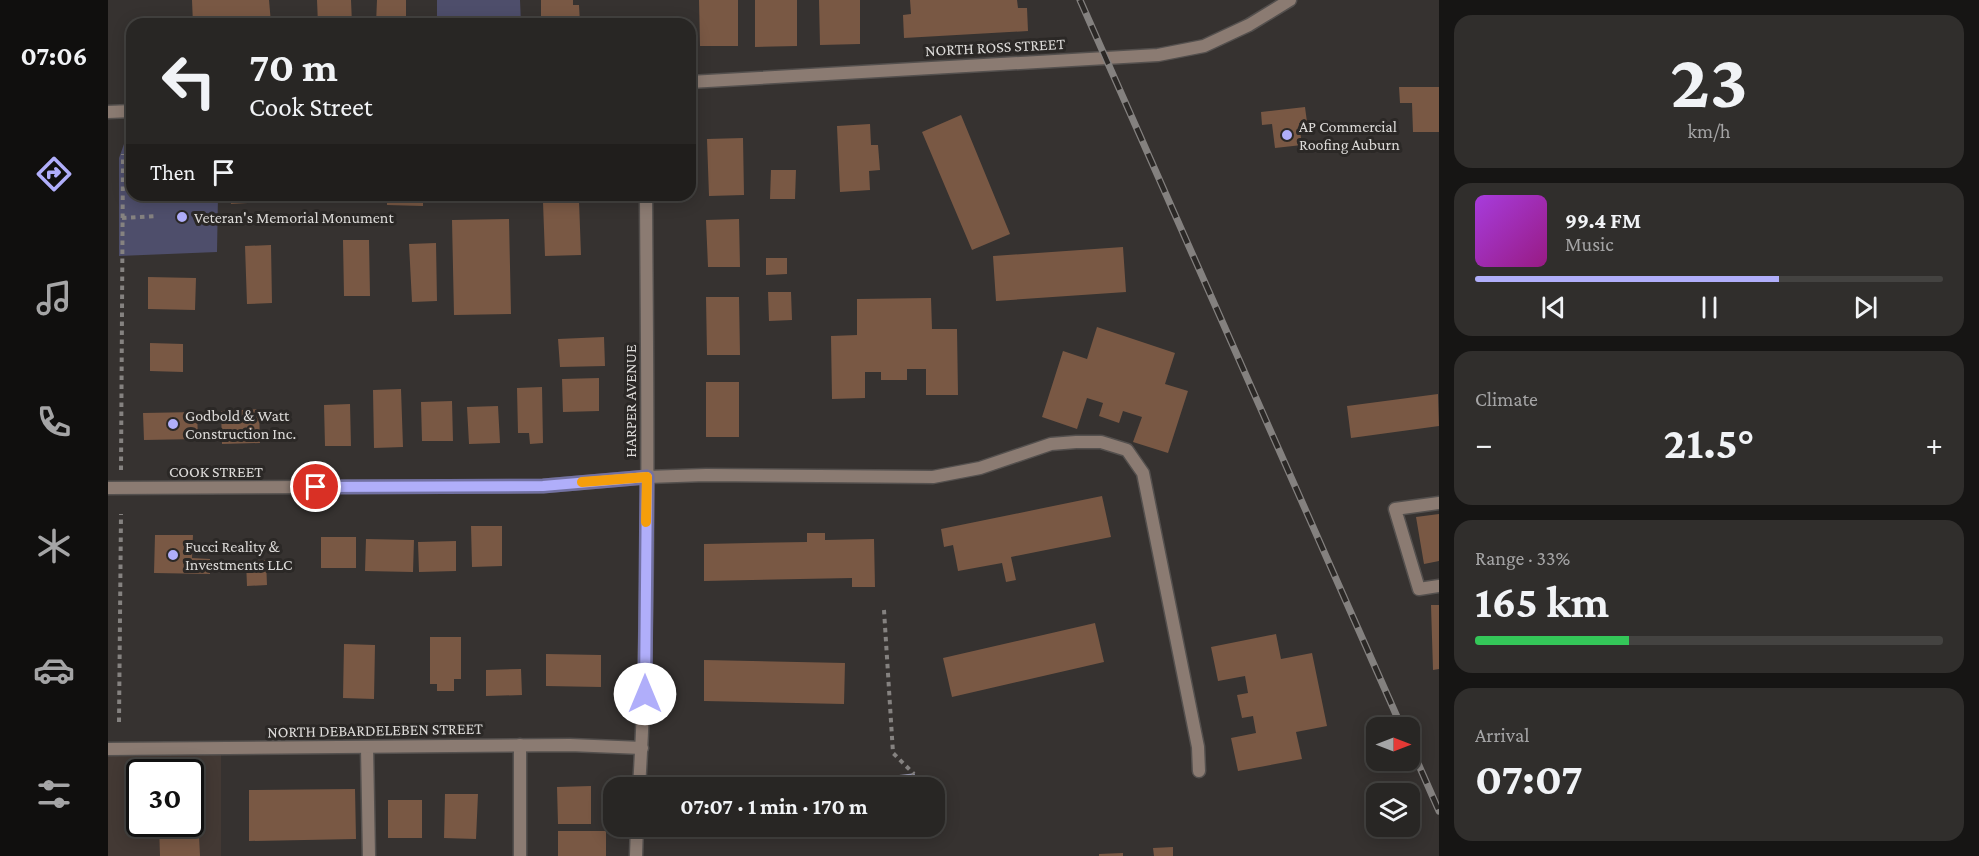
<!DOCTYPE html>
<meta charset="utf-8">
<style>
:root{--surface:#282624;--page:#302e2c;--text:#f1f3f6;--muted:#a5a5a6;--line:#444341;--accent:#b0aefa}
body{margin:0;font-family:"Crimson Pro",serif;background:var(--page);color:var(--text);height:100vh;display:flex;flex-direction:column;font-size:22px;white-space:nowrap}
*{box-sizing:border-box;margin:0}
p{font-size:20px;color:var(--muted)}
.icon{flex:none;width:33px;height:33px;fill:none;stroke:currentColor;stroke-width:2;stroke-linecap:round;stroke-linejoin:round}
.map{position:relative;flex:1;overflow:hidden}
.drawer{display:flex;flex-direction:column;gap:15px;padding:15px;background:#161514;width:540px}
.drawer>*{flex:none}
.banner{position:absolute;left:18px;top:18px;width:570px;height:183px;border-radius:18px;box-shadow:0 3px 15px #0003,0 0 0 2px var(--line);background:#282624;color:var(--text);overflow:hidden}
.needle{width:39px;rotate:90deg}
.controls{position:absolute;left:1258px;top:717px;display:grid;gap:12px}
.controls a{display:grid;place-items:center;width:54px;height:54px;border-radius:12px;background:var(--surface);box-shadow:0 3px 15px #0003,0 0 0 2px var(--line);font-size:30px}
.speed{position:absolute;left:18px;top:759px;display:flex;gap:12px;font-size:30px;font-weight:700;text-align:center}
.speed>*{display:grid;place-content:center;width:78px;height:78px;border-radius:50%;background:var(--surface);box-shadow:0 3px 15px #0003,0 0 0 2px var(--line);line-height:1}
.speed .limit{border:3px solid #111;border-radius:9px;background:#fff;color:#111}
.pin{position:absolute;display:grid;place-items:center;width:51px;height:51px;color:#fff;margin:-26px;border:3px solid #fff;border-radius:50%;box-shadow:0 2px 6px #0007}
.me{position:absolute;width:66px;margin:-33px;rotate:0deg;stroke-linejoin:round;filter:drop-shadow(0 0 4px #0008)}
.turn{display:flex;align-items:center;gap:21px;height:126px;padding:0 24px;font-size:27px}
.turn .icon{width:78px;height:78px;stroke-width:2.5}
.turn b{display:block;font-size:42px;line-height:51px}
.then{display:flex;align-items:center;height:57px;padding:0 24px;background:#0003;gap:12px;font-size:22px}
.big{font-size:45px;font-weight:700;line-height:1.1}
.drawer .widget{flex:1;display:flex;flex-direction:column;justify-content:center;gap:9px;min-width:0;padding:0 21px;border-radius:18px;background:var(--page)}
.drawer .dial{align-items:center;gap:0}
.dial b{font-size:78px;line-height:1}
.song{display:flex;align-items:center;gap:18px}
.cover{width:72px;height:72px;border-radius:9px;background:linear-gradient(135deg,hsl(280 70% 55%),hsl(310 70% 35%))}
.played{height:6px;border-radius:3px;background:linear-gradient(90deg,var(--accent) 65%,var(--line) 65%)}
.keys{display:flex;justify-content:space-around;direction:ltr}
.heat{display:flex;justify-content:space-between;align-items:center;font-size:33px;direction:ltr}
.charge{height:9px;border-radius:4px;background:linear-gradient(90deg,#34c759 33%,var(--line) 0)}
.trip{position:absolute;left:495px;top:777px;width:342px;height:60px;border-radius:18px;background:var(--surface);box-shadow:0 3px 15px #0003,0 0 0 2px var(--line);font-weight:700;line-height:60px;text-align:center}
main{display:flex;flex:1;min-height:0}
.tab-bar{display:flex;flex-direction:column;width:108px;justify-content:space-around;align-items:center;background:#100f0e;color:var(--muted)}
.tab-bar .icon{width:42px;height:42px}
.tab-bar .active{color:var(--accent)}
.tab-bar b{font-size:27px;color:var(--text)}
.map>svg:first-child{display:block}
.built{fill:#433934;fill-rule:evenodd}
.green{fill:#4e4e6b}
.water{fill:#78789b;stroke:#9696ae;stroke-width:1.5}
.building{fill:#795844}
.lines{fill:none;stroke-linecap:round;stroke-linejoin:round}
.service-casing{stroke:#54504e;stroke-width:15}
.minor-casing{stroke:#54504e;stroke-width:15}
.path{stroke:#858280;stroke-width:4;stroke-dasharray:4.5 4.5;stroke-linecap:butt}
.service{stroke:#8b7b72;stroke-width:12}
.minor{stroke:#8b7b72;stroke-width:12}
.rail-casing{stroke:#84817f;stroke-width:7}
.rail{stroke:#2b2826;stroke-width:4.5;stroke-dasharray:14;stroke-linecap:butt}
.route-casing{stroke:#7271a2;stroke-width:15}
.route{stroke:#b0aefa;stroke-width:10}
.slow{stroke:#f59e0b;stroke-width:10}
.poi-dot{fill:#b0aefa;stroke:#2b2826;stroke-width:2}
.labels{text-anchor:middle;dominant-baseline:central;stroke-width:6;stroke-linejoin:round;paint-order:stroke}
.street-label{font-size:16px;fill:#dddbd9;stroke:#2b2826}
.poi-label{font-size:16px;fill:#dddbd9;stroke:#2b2826;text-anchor:start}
</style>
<main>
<nav class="tab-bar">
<b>07:06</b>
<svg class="icon active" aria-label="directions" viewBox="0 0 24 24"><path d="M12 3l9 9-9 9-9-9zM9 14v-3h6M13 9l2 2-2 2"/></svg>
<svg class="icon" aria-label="music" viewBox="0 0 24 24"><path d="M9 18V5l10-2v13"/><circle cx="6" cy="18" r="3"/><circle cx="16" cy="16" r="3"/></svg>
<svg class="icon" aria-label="phone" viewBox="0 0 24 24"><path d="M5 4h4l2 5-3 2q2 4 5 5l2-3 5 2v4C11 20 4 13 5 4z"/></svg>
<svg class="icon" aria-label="climate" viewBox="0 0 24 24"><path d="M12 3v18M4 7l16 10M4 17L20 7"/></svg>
<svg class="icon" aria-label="car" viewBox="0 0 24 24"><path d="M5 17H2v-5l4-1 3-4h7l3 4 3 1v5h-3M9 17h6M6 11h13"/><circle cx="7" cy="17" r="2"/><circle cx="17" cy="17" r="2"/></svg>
<svg class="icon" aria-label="filters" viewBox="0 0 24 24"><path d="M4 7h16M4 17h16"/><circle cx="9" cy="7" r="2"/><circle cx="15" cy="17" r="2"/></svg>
</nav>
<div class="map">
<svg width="1331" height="856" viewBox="0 0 1331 856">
<rect width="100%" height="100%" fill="#363230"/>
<path class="built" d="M113 748V856H0V749ZM32 772H82V824H32Z"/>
<path class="green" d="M329 0H412L413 24H329Z
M24 136V195H110L109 252 11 256V158L16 144Z"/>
<path class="water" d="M806 774 808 787H764L763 779Z
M768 827H812L813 831 770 836Z"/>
<path class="building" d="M84 0H161L163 23 85 24Z
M209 0H243L244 24H210Z
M269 0H298V24H268Z
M433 0H465V5H471L472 24H433Z
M591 0H630V46H592Z
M647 0H689V46L647 47Z
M711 0H752V44L712 45Z
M802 0H909L910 8H919L920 31 796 38 795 15 803 14Z
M1291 87H1331V132H1305L1304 103H1292Z
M1197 107 1199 122 1191 123 1194 145 1167 148 1164 124 1154 125 1153 112Z
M853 115 902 234 864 250 814 132Z
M762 124 763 145H770L772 170 761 171 762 190 732 192 729 126Z
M635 138 636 195 601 196 599 139Z
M663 170H688L687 199H662Z
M122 195H195V200L123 204Z
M279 195H315V206L279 205Z
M471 201 473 255 437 256 435 202Z
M401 219 403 314 346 315 344 220Z
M631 219 632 267H600L598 220Z
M235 240H261L262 296H236Z
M328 243 329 301 304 302 301 244Z
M163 245 164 303 139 304 137 246Z
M1015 247 1018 292 888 301 885 256Z
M658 258H679V274L658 275Z
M40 277 88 278 87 310 40 309Z
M660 292H683L684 320 661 321Z
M598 297H631L632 355H599Z
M823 298 824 329H849L850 395H818V369H799V380H773V372H757V398L724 399 723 336 749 335V299Z
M989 327 1067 353 1057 384 1080 391 1060 453 1025 442 1034 417 1015 411 1011 423 991 416 995 403 979 398 969 429 934 417 955 351 979 359Z
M496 337 497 366 452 367 450 339Z
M42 343 75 344V372L42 371Z
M491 378V411L455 412 454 379Z
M598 382H631V437H598Z
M434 387 435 443 422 444 421 433H410L409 388Z
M293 389 295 447 266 448 265 390Z
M1330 394 1331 426 1243 438 1239 406Z
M344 401 345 441H314L313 402Z
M242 404 243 446H217L216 405Z
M390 406 392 443 361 444 359 407Z
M151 409 152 443 114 444 113 411Z
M89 412 90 439 36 440 35 413Z
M994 496 1003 537 903 557 908 580 898 582 894 563 850 571 845 545 836 547 833 529Z
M1331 514V561L1316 564 1308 517Z
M363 526H394V566L364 567Z
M699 533H717V540L766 539 767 587H744V578L596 581V544L699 542Z
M47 535H85L84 558 102 559V574L46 573Z
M213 537H248V568H213Z
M258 539 306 540 305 572 257 571Z
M348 541V571L311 572 310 542Z
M158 560 159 585 139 586 138 561Z
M1323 605H1331V669L1325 670Z
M987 623 996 662 844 697 835 658Z
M1168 634 1173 659 1204 653 1219 726 1188 732 1194 759 1130 771 1123 738 1148 733 1145 716 1134 718 1129 695 1140 693 1137 676 1110 681 1103 647Z
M322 637H353V679H346V691H329V684H322Z
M236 644 267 645 266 699 235 698Z
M438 654 493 655V687L438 686Z
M596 660 737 663 736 704 596 701Z
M413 669 414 695 378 696V670Z
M483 786V824H450L449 787Z
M247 789 248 839 141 841V790Z
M337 794H370L368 839 336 838Z
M280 800H314V838H280Z
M82 817H90L92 856H52L51 824H82Z
M450 831H498V856H450Z
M1065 847V856H1046L1045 848Z
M1015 853V856H991V854Z"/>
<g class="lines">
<g class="service-casing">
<path id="service" d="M1331 503 1287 509 1311 589 1331 586
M259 747 261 856
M412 856V745"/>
</g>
<g class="minor-casing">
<path id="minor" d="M582 82 1050 55 1096 46 1141 25 1182 0
M0 112 24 111
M0 488 435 486 539 477 598 475 825 477 872 468 943 444 968 442H993L1019 450 1035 473 1090 747 1091 771
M0 749 462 745 534 748
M531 788C543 590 539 392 538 195
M528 856 529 826"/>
</g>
<path class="path" d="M14 218 48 216
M13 470 15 154
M776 610 785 753 806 774
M11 722 13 514"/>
<use href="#service" class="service"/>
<use href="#minor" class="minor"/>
<g class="rail-casing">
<path id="rail" d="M972 0 1294 728
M1302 745 1331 811"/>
</g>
<use href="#rail" class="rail"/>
</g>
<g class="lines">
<g class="route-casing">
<path id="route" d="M208 487 435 486 539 477 537 694"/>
</g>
<use href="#route" class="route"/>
<path class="slow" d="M474 482 539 477 538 522"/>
</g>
<g class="poi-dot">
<circle cx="1179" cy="135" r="6"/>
<circle cx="74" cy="217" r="6"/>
<circle cx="65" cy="424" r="6"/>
<circle cx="65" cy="555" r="6"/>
</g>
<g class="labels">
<g class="street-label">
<text transform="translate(887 47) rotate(-3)">NORTH ROSS STREET</text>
<text transform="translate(522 401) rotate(-90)">HARPER AVENUE</text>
<text x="108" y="471">COOK STREET</text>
<text transform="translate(267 730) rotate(-1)">NORTH DEBARDELEBEN STREET</text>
</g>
<g class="poi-label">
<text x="1191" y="126">AP Commercial<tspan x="1191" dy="18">Roofing Auburn</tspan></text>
<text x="86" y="217">Veteran's Memorial Monument</text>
<text x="77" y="415">Godbold &amp; Watt<tspan x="77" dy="18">Construction Inc.</tspan></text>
<text x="77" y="546">Fucci Reality &amp;<tspan x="77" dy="18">Investments LLC</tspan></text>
</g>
</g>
</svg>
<div class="controls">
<a><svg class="needle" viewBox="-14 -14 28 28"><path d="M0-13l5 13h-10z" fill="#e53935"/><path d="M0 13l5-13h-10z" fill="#a5a5a6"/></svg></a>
<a><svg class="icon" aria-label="layers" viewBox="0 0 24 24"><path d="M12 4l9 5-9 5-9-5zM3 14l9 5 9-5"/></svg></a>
</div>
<div class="speed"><div class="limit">30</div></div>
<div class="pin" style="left:208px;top:487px;background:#d93025"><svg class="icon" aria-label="arrive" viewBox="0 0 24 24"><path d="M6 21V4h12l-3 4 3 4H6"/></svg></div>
<svg class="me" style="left:537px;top:694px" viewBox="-20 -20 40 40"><circle r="19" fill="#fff"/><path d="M0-13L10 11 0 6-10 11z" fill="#b0aefa"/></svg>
<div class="trip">07:07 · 1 min · 170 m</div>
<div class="banner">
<div class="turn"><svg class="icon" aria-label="left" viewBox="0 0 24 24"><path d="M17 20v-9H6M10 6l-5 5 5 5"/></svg><div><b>70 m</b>Cook Street</div></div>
<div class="then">Then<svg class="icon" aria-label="arrive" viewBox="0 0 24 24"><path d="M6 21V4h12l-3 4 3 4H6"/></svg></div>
</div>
</div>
<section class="drawer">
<div class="widget dial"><b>23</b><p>km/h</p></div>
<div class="widget">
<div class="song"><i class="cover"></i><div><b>99.4 FM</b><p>Music</p></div></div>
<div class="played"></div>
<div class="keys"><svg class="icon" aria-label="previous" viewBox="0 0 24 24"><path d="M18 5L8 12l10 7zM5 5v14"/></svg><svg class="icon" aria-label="pause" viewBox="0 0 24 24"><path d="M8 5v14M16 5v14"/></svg><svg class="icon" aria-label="next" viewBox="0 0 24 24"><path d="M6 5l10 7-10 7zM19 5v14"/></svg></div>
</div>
<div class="widget"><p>Climate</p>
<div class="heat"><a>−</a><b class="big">21.5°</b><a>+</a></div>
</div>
<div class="widget"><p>Range · 33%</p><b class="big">165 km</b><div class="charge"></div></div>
<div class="widget"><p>Arrival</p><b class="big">07:07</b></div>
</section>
</main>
